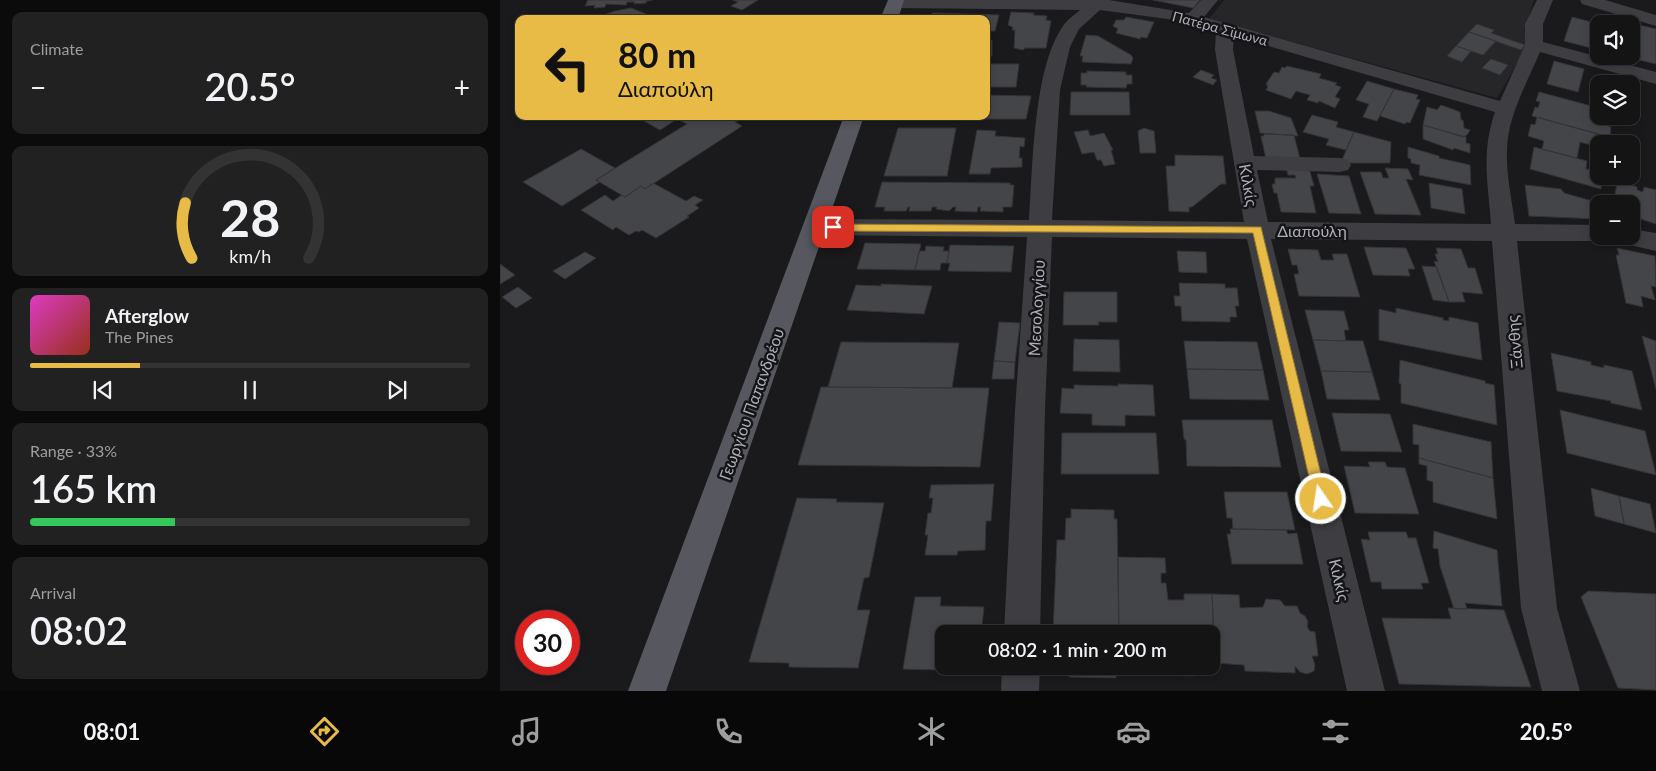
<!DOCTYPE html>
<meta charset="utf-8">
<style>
:root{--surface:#141415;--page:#212122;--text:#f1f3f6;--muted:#9d9ea0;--line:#333334;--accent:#e7bb46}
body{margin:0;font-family:Lato,sans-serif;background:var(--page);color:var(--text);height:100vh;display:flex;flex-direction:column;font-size:19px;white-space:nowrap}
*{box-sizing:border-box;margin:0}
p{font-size:16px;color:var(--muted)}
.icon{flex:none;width:28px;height:28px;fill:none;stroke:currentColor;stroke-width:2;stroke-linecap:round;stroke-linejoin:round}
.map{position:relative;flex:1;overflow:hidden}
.details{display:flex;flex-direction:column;gap:12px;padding:12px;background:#0b0b0c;width:500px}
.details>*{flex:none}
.top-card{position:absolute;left:15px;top:15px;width:475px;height:105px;border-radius:10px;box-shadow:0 2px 8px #0003,0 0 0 1px var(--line);background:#e7bb46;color:#111;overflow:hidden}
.fabs{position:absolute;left:1090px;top:15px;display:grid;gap:10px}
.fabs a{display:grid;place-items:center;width:50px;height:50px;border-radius:10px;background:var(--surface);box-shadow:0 2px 8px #0003,0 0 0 1px var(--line);font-size:25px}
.speed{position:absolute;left:15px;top:610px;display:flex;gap:10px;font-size:25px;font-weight:700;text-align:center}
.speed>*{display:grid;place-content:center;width:65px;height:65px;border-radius:50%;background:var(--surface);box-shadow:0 2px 8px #0003,0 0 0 1px var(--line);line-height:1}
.speed .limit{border:8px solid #d22;background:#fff;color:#111}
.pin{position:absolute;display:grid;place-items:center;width:42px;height:42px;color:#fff;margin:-21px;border-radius:10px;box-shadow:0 2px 8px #0006}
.me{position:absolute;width:55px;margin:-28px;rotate:347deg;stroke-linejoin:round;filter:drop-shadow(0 0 4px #0008)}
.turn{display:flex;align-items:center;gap:18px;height:105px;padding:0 20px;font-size:22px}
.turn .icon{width:65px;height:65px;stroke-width:2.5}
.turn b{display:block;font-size:35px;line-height:42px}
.big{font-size:38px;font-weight:600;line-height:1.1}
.details .widget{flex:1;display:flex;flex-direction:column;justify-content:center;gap:8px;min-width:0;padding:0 18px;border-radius:10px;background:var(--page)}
.details .dial{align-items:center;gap:0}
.dial svg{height:130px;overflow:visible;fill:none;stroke:var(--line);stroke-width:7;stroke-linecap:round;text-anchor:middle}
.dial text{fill:var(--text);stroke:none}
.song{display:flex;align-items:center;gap:15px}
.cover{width:60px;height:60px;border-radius:8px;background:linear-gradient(135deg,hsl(310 70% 55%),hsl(10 70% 35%))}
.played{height:5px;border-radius:2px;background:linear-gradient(90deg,var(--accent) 25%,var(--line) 25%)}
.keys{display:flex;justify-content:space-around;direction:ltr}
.heat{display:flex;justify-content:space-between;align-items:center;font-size:28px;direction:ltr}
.charge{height:8px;border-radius:4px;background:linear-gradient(90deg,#34c759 33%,var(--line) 0)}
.trip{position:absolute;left:435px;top:625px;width:285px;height:50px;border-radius:10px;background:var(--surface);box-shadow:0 2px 8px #0003,0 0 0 1px var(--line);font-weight:600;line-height:50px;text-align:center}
.tabs{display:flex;height:80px;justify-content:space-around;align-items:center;background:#080808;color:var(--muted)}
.tabs .icon{width:35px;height:35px}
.tabs .current{color:var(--accent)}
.tabs b{font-size:22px;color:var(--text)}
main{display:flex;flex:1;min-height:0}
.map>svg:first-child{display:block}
.built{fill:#262629}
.building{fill:#444549;stroke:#343438}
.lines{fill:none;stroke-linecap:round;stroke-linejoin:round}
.minor{fill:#3d3d42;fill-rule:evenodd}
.major{fill:#57585f;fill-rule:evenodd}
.route{fill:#e7bb46;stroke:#967a2e}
.labels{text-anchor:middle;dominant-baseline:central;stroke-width:5;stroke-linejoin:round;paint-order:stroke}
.far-street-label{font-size:14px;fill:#adb0ba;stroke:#151517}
.street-label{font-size:16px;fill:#adb0ba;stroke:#151517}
</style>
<main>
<section class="details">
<div class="widget"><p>Climate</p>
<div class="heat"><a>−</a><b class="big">20.5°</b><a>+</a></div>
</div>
<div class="widget dial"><svg viewBox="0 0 100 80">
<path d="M14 69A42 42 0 1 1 86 69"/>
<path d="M14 69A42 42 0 0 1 10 35" stroke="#e7bb46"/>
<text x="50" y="56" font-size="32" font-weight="700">28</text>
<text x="50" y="72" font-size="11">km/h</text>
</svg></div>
<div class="widget">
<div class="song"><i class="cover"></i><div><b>Afterglow</b><p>The Pines</p></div></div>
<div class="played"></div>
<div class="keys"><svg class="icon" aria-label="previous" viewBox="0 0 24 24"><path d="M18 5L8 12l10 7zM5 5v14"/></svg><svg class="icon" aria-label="pause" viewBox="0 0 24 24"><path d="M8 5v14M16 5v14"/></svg><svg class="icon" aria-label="next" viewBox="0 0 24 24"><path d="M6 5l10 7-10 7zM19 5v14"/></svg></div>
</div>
<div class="widget"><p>Range · 33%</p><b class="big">165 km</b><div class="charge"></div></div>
<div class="widget"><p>Arrival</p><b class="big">08:02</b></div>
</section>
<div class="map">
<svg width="1156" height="691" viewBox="0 0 1156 691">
<rect width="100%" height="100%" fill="#1a1a1c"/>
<path class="built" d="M724 0H1034L1024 30 1029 43 997 98 709 19Z"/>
<path class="building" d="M88 0H152L147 1 146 3 134 4 135 2H127L126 5 106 4 105 7 94 8 95 5 85 6Z
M233 0H258L242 10 231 6 238 2Z
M653 0H700L693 8Z
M131 8 146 14 137 19H107L101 16 115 11Z
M511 12 534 13 533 15 547 16 546 20 551 21 546 48H525L523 50 514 48 515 30H512L513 27 508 25Z
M433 13 499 15 495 31H486V19H428Z
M626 17 654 22 647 38 641 37 640 39 616 33 618 29 613 26 616 20H624Z
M1072 17 1099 24V50L1064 41Z
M977 24 994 30 991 33 1025 45 1021 50 969 32Z
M1135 24 1156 29V64L1127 57 1131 56V29L1133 30Z
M969 32 996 41 983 55 956 46Z
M586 35 598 36 631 55 633 58 631 64 582 62 583 56H580Z
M486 40H492V56H486Z
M956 46 971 51 962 62 947 56Z
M991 59 1008 65 1000 75 982 68Z
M1054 61 1084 69 1078 92 1047 84Z
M486 64H519L516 87H486Z
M787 66 821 74 819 78 837 83 835 85 841 87 835 97 840 99 835 108 819 101 818 103 807 100 810 95 796 91 791 99 766 90 768 87 766 84 774 72 779 73 782 67 785 68Z
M701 70 714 75 711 78 717 80 713 85 693 77Z
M587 71 626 72V75H632V84H627L626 88 586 87 587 85H581V73H587Z
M867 81 894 89 877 121 863 117 869 104 856 100Z
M1096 87 1099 88V106L1094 104 1095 100 1092 99Z
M894 89 918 95 916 99 920 100 910 123 906 122 905 124 880 116Z
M1131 91 1136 93 1133 113 1131 112Z
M571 92H629L630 115H570Z
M1039 92 1099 108V116H1113L1112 124 1109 123 1108 126 1111 127 1110 137 1032 116 1035 107 1038 108 1040 102 1036 101Z
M486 95 531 96 526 119H472L473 116H486Z
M941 105 960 112 961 120H963L964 128 970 130 967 135 963 137 923 125 927 107 937 110Z
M755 111H769L791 118 798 136 760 133Z
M812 115 838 122 836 127 854 132 846 150 826 145 829 139 803 132Z
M153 116H231L239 120 235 122 242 126 145 189 141 186 125 197 96 180 187 124 177 119 160 130 144 121Z
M401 116H456L455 120 418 119Z
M1037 117 1097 134 1095 146 1080 142 1077 158 1042 149 1044 141 1028 136 1031 124 1035 125Z
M923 125 966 137V143L970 144V153L954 148 953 150 923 139Z
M398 128H456L447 176H384Z
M644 128 654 131 656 153H640L638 131Z
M477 130 496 131 495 136 525 138 524 147 520 146 519 158H522V167L491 168 490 174H469Z
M588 130 590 136 604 133 613 150H611L615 164 604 166 601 160H597L594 152 582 154 574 132Z
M854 132 891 142 890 163H845L842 160Z
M764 134 794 135 800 159H766L761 136H764Z
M908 147 939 156V158L970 165 971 185 919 175 920 165 911 163V159L908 158Z
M1034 147 1087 161 1086 169 1099 172V176H1101V189L1030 169Z
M81 149 115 168 96 180 100 182 62 206 23 182Z
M675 155 723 156 726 184H721L692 207H689V212L669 211 666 166H675Z
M786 168H809L814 186H810L816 213 781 212 777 193H774L772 184H775V178H796L795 175H788Z
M885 168 908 169 913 180 906 179 921 215 875 214 860 172H881L883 178H889Z
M817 174 849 176 861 214 829 213Z
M382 182 510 183V185H514L512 207H503V212L480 211 481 207H478L477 212 455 211 456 207H453L449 211 436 209 437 207H432L431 211H409L410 207H408L406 211H384L385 207H375Z
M153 183 186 201 194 196 203 200 195 205 199 208 187 216 189 217 156 238 142 230 139 232 136 231 129 235 116 227 113 230 81 210 105 195 113 201 122 195 125 197 141 186 145 189Z
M929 183 962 189 965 214 931 208Z
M1124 183 1137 187V190L1143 192 1144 187 1156 190V224L1135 217V211L1131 210V204H1113L1117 184 1124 186Z
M1025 185 1061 189 1064 193 1096 202 1099 219 1029 216Z
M365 243 421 244 415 270 357 269Z
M450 245 514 246 511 272 448 271 450 263H447Z
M426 246 444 247 443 251H449L447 263H441L440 270H415L419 251H425Z
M864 247 906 248 915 269H908L910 276 873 275Z
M936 248 961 249 968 268H975L983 294 962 292 965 302H949L934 261 938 262 935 254H938Z
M1117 248 1155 256 1156 287 1151 286 1155 300 1141 296 1143 307 1126 303 1116 255H1119Z
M788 249 818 250 821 260H834L832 254H847L860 297 799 296 794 274H799L797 265H792Z
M677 251 706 252 707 273 679 272Z
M85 252 96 258 65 279 53 271Z
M0 264 15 275 0 284Z
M922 266 937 267 949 302 933 300Z
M679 283 725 284V288H737L739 306H735L737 317H730V322L682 321 681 306H675L674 296H680Z
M381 284 432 286 424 314 347 310 356 285 381 286Z
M18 287 32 298 16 308 2 297Z
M564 292H617V322H598L599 325H563Z
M896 308 943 318V320L949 321V317L978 323 982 360 879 340V309L896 313Z
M805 310 844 311 849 330H844L846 341 813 340Z
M499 322 520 323 515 362 494 361Z
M1142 336 1156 341V389Z
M574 339 619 340 620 372 573 371Z
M813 340 863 341 872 372 821 371Z
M684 341 757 342 763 370 687 369Z
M341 342 459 343 452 388 328 387Z
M1051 353 1091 362V365L1104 368V365L1132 371 1142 410 1111 403V401L1057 391Z
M900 360 985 381V383L994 385 997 425 901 403V384L899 383Z
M494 361 515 362 514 379H492Z
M687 369 763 370 769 400 690 399Z
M821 371 872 372 880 400 827 399Z
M618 384 653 385 655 416 625 415V426L592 425V414L560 413 562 388 574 389V385L618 386Z
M321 387 489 388 480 467 298 465Z
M1060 410 1145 431 1156 475 1067 453Z
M832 413 890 414 902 452 841 451Z
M682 420H772L781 467 687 466 686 440 684 439Z
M913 424 991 442 993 478 919 458V445L913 444Z
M562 433H656L659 474H561Z
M919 458 993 478 997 519 933 502V482L927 480V466L919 464Z
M868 462H885L887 467 905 468 919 514 855 513 844 466 870 467Z
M494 484 491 521H486L485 550 458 551 457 555H425L428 535H425L428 513H431L433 498H429L431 485Z
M1091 488 1119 496 1124 524 1095 516Z
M724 492H787L795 530 733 529 732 518H727Z
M1119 496 1150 504 1156 533 1124 524Z
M297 498 337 499 336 502 384 503 369 577 364 578 357 610H370L358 668 289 667V663L249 662Z
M571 509 614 510V519H617L619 634H553L557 540H565L566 518H571Z
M730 529 786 530 788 534 797 533 803 564H732L727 534H731Z
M934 531 997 550 1002 606 965 603 967 609H954L940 566 938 549 933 548Z
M868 532H906L908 538H916L929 583H921L923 589H882L881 582H871L861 539 870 540Z
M618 557 665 558 666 573H661V583H666L668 600H684V594H712L715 668H693L694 676 652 675 651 666H711V634H619Z
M1088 591 1156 594V690L1118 688 1081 597Z
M712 594 739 595 740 608 763 607 766 599 780 600 785 606H797L800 613 805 616 808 622 807 627 810 631 815 632 818 656H812L815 665 814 671 807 674 800 672 795 666V673L745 671 744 665 715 663Z
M415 597H441L440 606 484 607 481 634H444V666H478L477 671 403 669Z
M948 608 1004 610 1031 687 899 684 882 618 951 619Z
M570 666H619V667H617L616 678 569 677Z"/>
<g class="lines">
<path class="minor" d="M389 0H609L689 13 701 0H718L704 17 1000 101 1025 45V24L1037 0H1053L1043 24V42L1156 72V84L1040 52C1027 83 1007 117 1007 151 1006 175 1012 200 1015 224L1099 225V236H1109L1107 239 1099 241H1017L1057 608 1080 691H1042L1021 608 992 241 771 239 885 691H847L747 239 552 237 545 410 540 634H504L515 410 527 237 315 235 307 233 303 227 307 221 315 219 529 220C533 167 533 69 563 26 567 20 574 15 580 10L395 8 389 7 387 3ZM600 10 675 20 716 31 715 50 744 222 552 220 560 90 570 47 579 29ZM734 36 995 112C981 152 988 183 991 224L768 222 757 170 840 172 848 170 851 165 848 160 840 158 754 156 733 50Z
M1080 0H1105L1156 15V26L1082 4Z
M1131 229 1156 233V251L1117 242 1114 236H1131Z
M502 666H540L539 691H501Z"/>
<path class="major" d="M388 0H404L398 19H380Z
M344 116H364L166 691H128Z"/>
</g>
<path class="route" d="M333 224 761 227 827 499 825 503 821 505 816 503 814 499 753 233 333 231 328 227Z"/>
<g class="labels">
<g class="far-street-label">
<text transform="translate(720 28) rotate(15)">Πατέρα Σϊμωνα</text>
</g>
<g class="street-label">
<text transform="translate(749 185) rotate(80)">Κιλκίς</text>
<text x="812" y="230">Διαπούλη</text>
<text transform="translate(536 308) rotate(-87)">Μεσολογγίου</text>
<text transform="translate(1014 342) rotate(-95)">Ξάνθης</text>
<text transform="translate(251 404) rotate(-70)">Γεωργίου Παπανδρέου</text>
<text transform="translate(840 580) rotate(77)">Κιλκίς</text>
</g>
</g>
</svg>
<div class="fabs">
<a><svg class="icon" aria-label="sound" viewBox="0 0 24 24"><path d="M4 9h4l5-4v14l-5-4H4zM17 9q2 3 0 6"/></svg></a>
<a><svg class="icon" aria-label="layers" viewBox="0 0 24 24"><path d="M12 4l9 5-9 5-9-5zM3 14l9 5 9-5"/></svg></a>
<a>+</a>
<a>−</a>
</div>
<div class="speed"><div class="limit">30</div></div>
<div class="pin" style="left:333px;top:227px;background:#d93025"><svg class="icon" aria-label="arrive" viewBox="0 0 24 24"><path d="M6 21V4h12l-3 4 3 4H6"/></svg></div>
<svg class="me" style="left:821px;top:499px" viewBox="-20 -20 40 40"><circle r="17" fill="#e7bb46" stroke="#fff" stroke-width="3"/><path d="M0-11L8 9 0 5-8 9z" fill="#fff"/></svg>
<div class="trip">08:02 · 1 min · 200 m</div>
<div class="top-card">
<div class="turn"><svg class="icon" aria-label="left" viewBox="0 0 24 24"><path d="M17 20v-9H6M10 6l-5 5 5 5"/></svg><div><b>80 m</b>Διαπούλη</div></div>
</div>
</div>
</main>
<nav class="tabs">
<b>08:01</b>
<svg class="icon current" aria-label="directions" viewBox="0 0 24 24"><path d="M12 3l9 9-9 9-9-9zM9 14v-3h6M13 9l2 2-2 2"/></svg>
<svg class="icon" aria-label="music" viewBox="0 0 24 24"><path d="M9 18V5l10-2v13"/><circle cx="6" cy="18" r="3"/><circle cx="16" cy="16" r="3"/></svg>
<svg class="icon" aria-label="phone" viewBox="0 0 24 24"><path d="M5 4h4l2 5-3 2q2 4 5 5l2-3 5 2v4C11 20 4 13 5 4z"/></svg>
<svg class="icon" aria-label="climate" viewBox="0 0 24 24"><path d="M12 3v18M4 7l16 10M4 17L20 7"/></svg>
<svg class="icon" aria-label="car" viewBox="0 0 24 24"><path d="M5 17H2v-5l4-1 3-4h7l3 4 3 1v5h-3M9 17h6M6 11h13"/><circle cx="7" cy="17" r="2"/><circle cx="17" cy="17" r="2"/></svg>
<svg class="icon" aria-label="filters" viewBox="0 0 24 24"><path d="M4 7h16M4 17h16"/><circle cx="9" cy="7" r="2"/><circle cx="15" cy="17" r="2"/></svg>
<b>20.5°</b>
</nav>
